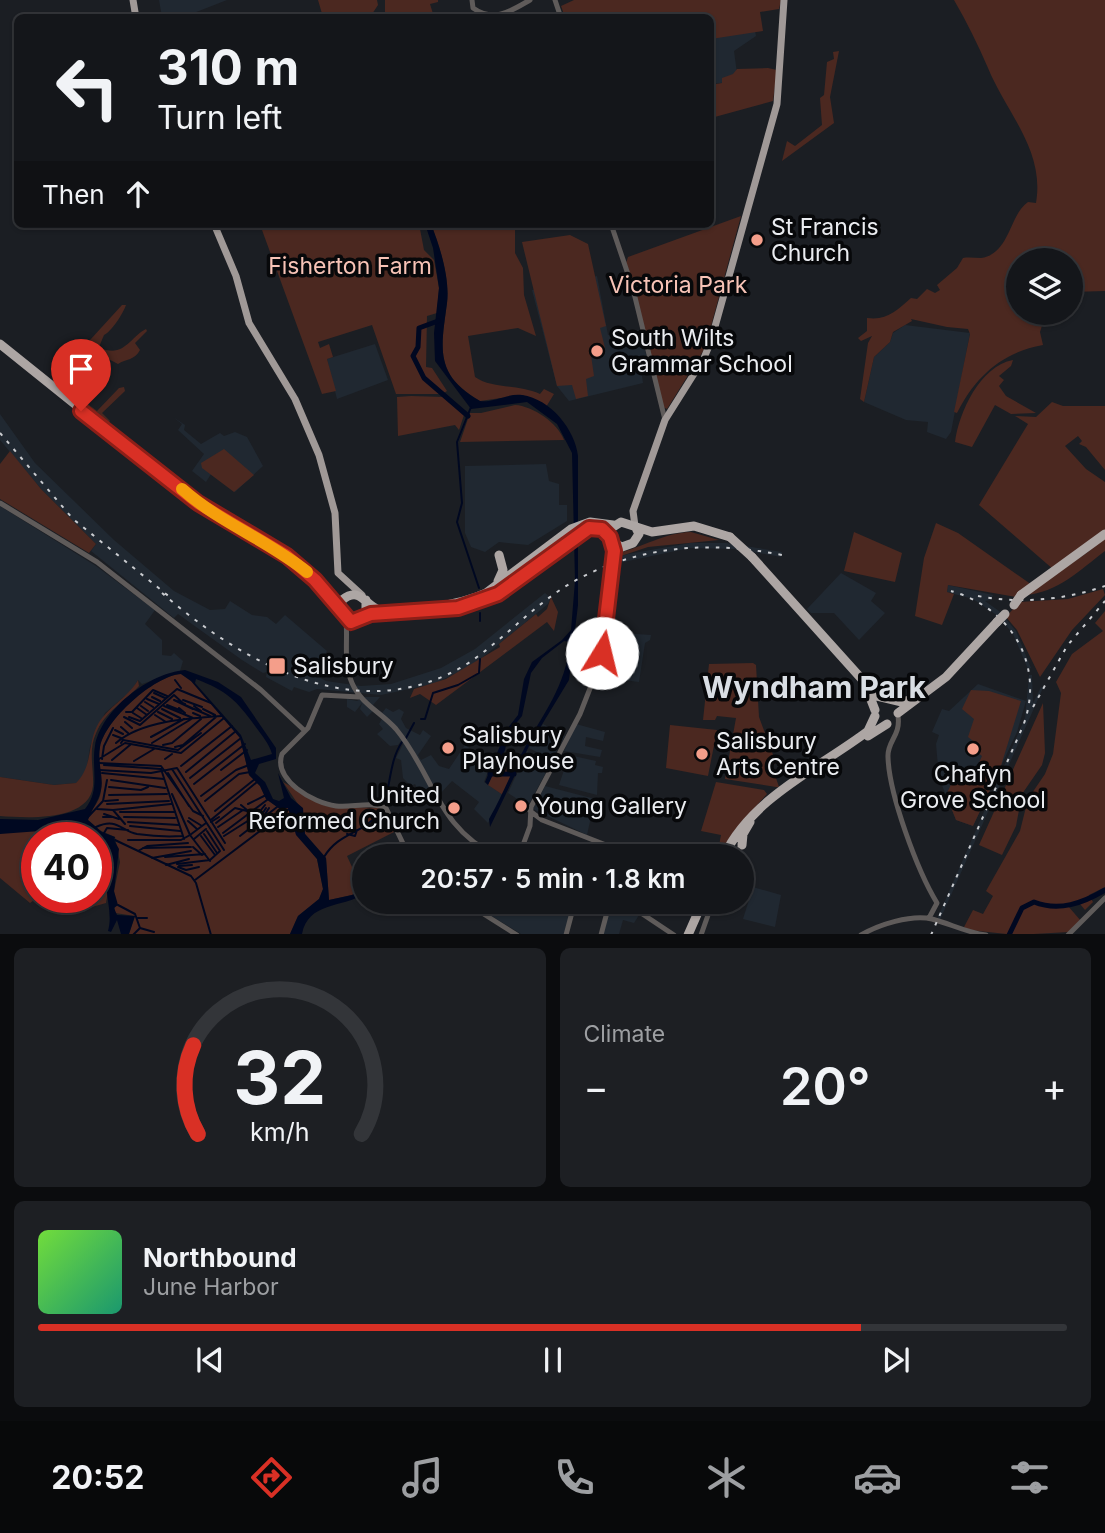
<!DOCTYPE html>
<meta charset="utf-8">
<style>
:root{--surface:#14161a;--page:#1d1f23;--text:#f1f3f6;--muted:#9d9fa2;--line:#333539;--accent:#d93025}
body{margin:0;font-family:Inter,sans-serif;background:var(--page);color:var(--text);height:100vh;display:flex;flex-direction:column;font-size:26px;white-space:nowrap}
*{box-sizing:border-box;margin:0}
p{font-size:23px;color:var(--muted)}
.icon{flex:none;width:38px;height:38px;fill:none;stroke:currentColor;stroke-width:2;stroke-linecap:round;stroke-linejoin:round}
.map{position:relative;height:934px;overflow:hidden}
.panel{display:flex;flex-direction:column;gap:14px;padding:14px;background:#0b0c0e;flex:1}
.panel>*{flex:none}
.banner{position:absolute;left:14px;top:14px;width:700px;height:214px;border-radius:10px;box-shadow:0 2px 5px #0004,0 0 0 2px var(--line);background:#14161a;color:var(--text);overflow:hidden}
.buttons{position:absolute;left:1006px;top:248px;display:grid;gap:14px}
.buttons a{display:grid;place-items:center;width:77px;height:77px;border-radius:50%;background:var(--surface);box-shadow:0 2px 5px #0004,0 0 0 2px var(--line);font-size:35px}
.speed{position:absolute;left:21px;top:822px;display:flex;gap:14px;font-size:35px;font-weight:700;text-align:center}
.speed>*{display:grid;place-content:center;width:91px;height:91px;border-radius:50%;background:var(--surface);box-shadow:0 2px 5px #0004,0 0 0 2px var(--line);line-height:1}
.speed .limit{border:10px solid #d22;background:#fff;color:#111}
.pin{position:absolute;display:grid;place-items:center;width:60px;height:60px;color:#fff;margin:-72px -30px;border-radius:50% 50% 50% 0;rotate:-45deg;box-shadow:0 0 7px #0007}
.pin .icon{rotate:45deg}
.me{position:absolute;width:77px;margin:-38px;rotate:9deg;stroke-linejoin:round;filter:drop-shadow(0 0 5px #0008)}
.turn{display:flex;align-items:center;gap:24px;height:147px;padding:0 28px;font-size:32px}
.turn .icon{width:91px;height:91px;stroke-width:2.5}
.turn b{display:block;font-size:49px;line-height:60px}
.then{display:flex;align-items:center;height:66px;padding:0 28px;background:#0003;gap:14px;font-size:26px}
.big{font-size:52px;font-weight:600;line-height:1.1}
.panel .tile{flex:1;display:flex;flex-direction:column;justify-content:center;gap:10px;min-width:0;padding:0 24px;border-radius:10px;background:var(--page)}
.panel .dial{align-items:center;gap:0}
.dial svg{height:182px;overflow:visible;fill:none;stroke:var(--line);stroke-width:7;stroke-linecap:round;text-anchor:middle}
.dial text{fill:var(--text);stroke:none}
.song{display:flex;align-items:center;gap:21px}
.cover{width:84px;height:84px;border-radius:10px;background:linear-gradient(135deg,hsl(100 70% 55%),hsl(160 70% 35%))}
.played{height:7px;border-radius:4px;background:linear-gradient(90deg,var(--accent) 80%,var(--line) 80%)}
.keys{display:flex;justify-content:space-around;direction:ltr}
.heat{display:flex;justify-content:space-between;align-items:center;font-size:38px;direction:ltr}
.panel .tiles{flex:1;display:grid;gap:14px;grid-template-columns:1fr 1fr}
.tile:last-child{grid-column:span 2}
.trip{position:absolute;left:352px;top:844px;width:402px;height:70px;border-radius:35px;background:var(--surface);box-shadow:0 2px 5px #0004,0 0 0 2px var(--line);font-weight:600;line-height:70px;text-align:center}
.tab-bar{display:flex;height:112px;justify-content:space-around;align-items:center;background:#08090a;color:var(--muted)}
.tab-bar .icon{width:49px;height:49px}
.tab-bar .on{color:var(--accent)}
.tab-bar b{font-size:32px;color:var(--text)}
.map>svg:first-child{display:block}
.built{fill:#202831}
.green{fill:#4b2820}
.water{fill:#000821;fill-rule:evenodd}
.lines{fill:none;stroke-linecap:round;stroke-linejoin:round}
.stream{stroke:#000821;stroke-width:2}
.river{stroke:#000821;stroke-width:5}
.tertiary{stroke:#5f5b5a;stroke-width:5}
.primary{stroke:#a09997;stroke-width:7}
.trunk{stroke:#ada6a4;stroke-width:9}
.rail{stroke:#caccd0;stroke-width:2;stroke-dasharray:3.5 7;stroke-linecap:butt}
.trunk-bridge{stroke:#ada6a4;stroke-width:9}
.route-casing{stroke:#8d1f18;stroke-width:18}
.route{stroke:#d93025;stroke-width:12}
.slow{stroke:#f59e0b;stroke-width:12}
.poi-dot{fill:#f49e8a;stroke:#07080a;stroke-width:2.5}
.labels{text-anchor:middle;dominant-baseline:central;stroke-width:7;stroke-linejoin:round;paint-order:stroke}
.poi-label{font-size:23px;fill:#eaecf0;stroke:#07080a;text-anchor:start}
.park-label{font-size:23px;fill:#f7c3b6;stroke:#07080a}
.district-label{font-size:30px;font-weight:bold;fill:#d9dee4;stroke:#07080a}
</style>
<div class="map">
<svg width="1105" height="935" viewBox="0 0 1105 935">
<rect width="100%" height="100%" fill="#1b1e23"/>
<path class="built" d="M159 0H227L181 18 162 17Z
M755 31 756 36 734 51 738 81 711 84 710 37Z
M597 276 608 335 640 330 651 374 642 376 643 383 569 401 557 386 532 290Z
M905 325 970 333 951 432 946 439 927 432 928 422 906 420 864 402 874 357 890 342 893 333Z
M375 344 388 380 337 399 327 359Z
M0 414 35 463 114 540 174 591 210 610 225 609 230 601 252 615 267 617 276 624 285 615 327 651 317 670 309 666 306 670 326 681 361 686 391 684 441 668 475 649 545 593 551 598 548 604 472 666 433 684 381 695 317 689 309 692 294 687 292 691 266 677 267 672 263 673 242 660 178 614 174 618 91 551 96 544 41 489 0 440Z
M173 417 185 425 184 430 201 444 220 433 224 436 235 432 247 437 263 466 235 492 211 474 206 482 192 471 204 454 178 430 182 424Z
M546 464 549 481 559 484V505H567V521L528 545 499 542 485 552 471 547 465 533V466Z
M0 506 96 566 155 610 145 624 162 640V655L171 656 174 653 183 661 180 671 142 684 138 680 132 690 105 713 90 747 86 773 76 783 54 785 0 777Z
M690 543H726L782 552 781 557 737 549 690 548 614 564 616 558 628 554Z
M841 573 876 593 871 601 885 613 859 640 834 613H811L807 609Z
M948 585 993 595 991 600 985 601 999 611 1016 631 1031 668 1028 669 1013 634 998 616 973 599 947 592Z
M607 632 651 635 650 640 645 643 639 682 609 678 612 649 605 648Z
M1029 675H1032L1033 703 1041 687 1043 688 940 920 937 919 1025 718Z
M978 684 1026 701 1017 732 973 826 956 820 939 778 936 744 939 735 932 732 942 709 949 711Z
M364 697H380L373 705 382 713 386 708 393 712 399 709 404 712 401 719 406 728 420 735 423 730 431 736 418 755 421 760 431 755 439 766 449 769 465 745 491 763 484 782 503 795 488 823 474 809 479 802 452 781 438 796 419 806 416 800 421 796 415 784 411 786 403 778 401 760 396 758 403 744 401 741 398 745 390 746 377 734 383 729 379 724 382 719 373 711 367 717 360 709 362 703 355 712 347 707V699L357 701Z
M543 724 565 736 552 760 529 748Z
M576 724 605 732 603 741 586 737 585 746 602 750 600 757 564 751Z
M527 751 551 763 528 806 508 793Z
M569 755 596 761 595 765 603 767 602 773H598L597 795 559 785Z
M545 786 595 799 587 835 533 809Z
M753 887 781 895 775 927 743 919Z
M467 901H573L564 935 521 934Z
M612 901 639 915 634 923 623 920 619 934 603 935Z"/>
<path class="green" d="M318 0H377L378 5 372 14 360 13 356 17H323Z
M385 0H438V2L430 4 434 17H381L385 14Z
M574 0H781L779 9 760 12 763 31 711 39 710 18 565 17 561 6Z
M954 0H1105V291L1071 292V261H1018V313H1046L1040 332 1043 345C1002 352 975 377 957 413L954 412 970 334 968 329 947 327 911 319 912 321 893 332 890 342 874 357 864 402 860 399 868 343 872 336 861 341 858 338 867 331V318C887 321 897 310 911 298L917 299 927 289 935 293 940 290 937 285 957 268 963 258C969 257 975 258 981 258 1010 254 1009 215 1028 202L1036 203C1045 150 1007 114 988 68 978 45 967 22 954 0Z
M839 51 830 97 834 123 782 161 787 141 795 146 822 125 820 98 824 95 827 62 834 59 833 52Z
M768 68 777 70 773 101 711 118 710 85 722 83V78L733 74 737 69Z
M741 216 705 348 667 409 663 407 633 281 626 263 628 257Z
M253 224H419L424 250 434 260 439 288 437 313 427 316 426 367 432 368 447 391 442 394H396L372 325 318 342 320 348 329 344 333 357 327 359 336 391 322 394 262 230 256 229Z
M431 224H515V253L523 268 524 295 536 336 518 328 468 336 475 377C492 389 518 384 540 394L544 389 554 394 546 407 523 395 480 401C434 375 441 348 447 303 450 279 440 247 431 224Z
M570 235 588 244 606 326 600 328 605 348 591 355 594 376 586 379 588 396 576 399 572 385 557 386 522 242Z
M122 305H126C123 314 111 332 104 335L99 347C123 360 131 336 146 329L147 331 135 343 140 350C135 360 126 359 118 364L93 351 71 375H67L63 385 97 411 119 388 124 387 125 391 102 413 110 421 106 425 56 387 59 374Z
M1013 360 1011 366 999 376 1004 380 999 386 1006 396 1036 413 1011 414 995 405 972 447 955 442C959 412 980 366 1013 360Z
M411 396 444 397 465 412 459 430 455 425 398 436 397 397Z
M1052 402 1063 406H1105V470L1086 447 1079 444 1082 441 1078 436 1065 446 1086 469 1105 482V530L1054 570 979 505 1028 424 1015 416 1036 417Z
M515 405C533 406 558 423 564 440L460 442 470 413H481Z
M224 449 254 475 234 492 202 468 201 463Z
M10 451 41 489 96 544 89 553 0 499V464Z
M936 523 958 533 1032 585 1016 597 948 585 947 592 954 594 942 625 915 616 924 558Z
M691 532 719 540 648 547 615 558 618 553C643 547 664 533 691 532Z
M854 532 902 553 895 582 844 571Z
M1105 537V551C1080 570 1057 593 1025 595L1088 552Z
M1103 589 1105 595 1072 630 1040 677 1017 630 1006 617 1019 602 1068 599Z
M551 597 558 612 554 631 547 622 436 705 420 694 410 698 414 689 446 679 500 647 499 644 536 614 538 617 547 609Z
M1105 611V887L1089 895 1093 902 1085 910 1080 904 1068 906 1081 921 1069 932 1016 935 969 930 964 927 973 910 983 914 993 896 986 891 1020 831 1028 799 1045 774 1053 754 1061 693 1056 682 1072 654 1103 631 1095 623Z
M753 663 756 665 759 717 776 763 772 766 779 787H776L725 779 736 718 717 716 715 720H703L709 664Z
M181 674 191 681 240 738 249 775 260 786 266 799 280 809 288 808 295 831 317 859 323 889 319 899 298 916 290 934H129L135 916 115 913 114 891 120 862 115 837 99 830 88 820C90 811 97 805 100 796 104 780 97 763 100 747 105 720 153 676 181 674Z
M138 680 139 686C124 702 105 712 96 733 88 751 94 768 93 786 89 822 27 818 0 816V777L54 785 76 783C93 766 87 746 97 726 107 707 128 698 138 680Z
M971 690 989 691 1021 701 1000 769 973 826 956 820 946 795 958 770 975 772 982 756 974 750 973 741 968 737 974 719 962 709Z
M1043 703 1045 753 1042 765 1022 794 1016 826 1002 855 979 845Z
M670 725 717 730 708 776 666 768Z
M498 760 515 768 503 795 488 785Z
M283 782 326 806 380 808 388 816 394 832 347 856 352 867 364 861V888L352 895 329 900 326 858 305 834 302 810Z
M716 782 764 790 767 794 734 831 721 856H717L721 835 701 831Z
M80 824 108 843 114 852 106 903 92 907 91 898H96V838H37V898L30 903 0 878V833Z"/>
<path class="water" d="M425 224H431C440 247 450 278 447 303 441 348 434 375 480 401 493 403 508 393 522 395 551 399 575 430 578 456V605L569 680 529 746 490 827 489 819C502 797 510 774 523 751 543 713 566 687 570 642L564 641 542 658 531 673 522 716 509 732 505 750 488 785 485 782 507 729 518 715 524 679 532 662 562 640 571 630 575 581 572 453 557 424 527 402 471 409 435 361 434 333 439 288 433 248Z
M185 670 218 682 241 697 276 748V759L259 764 255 773 265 782 273 799 279 801 284 798 278 773 291 798 303 808 305 834 326 858 329 900 352 895 364 888V894C342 908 308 902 302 934H290L298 916 319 899 323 889 317 859 296 835 288 808 280 809 266 799 260 786 249 775 240 738 191 681 181 674C154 676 105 720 100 747 97 762 104 777 101 790 99 801 91 810 88 820L102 832 115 837 114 840 119 849 114 891 118 905 114 908 117 915 135 916 129 934H121L117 920 111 932 108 931C113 913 105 898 107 880 108 867 116 858 108 846L80 828 0 834V819L38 820 85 809C101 789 91 769 95 746 101 710 149 673 185 670ZM196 679C227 691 236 700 255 726 262 736 269 743 272 754L251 760 241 735 195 683Z"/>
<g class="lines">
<path class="stream" d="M471 407 457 442 462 503 457 522 479 588
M480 613V621
M175 680 181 688
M154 693 165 698
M152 697 160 701
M147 699 159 704
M183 700 202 707
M145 702 153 707
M185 704 174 700 193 709
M167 705 182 711
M141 706 148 711
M194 706 201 711
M137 708 147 715
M179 708 185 713
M162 709 180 718
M203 709 215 715
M126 712H132L153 690 167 696
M158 712 172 719
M133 713 141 718
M193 713 200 716
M155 715 166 722
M124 717 140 725 174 695 185 705 210 716
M129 717 140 721 177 689 211 703
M421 719H425L433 693 458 685 479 673 480 659
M125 722 132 728
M121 727 128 733
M115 730 123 734
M113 735 121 738
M151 737 184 719
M406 738 414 723
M116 743C141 721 189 718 222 716
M121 743 123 740 178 750 201 733
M152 743 193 718 164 706
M163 745 172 743 201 719
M175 747 183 745 216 717
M99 759 125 743 181 753 224 718
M102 759 104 746 113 728
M165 759 172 754
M112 760 130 745
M134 761 154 749
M99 763 161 766 193 811 203 816
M104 765 161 769 184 839
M181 766 232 726
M172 769 224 850
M99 770 151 773 177 768 225 843
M221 770 247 750
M186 772 236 731
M102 773 164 779
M168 773 189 806
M190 778 241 738
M111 780 165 788
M194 784 245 744
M109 787 141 790 148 787
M172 794 190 835 206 823
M109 795 167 794
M201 796 236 770 249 765
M105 801 118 800
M205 801 239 774 250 772
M107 804 169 801
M248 804 266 795
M241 805 247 810
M97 809 113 810 125 824
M113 810 171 804
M215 811 255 779
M120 812H174
M104 814 119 819
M257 815 265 805
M261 816 266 808
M264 816 269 808
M88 817 103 801 107 780
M103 817H112
M124 817 175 818
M189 818 202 826
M212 819 257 782
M188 821 197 829
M128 822 179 825
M211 822 219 817
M216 823 235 808 251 812
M130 826 180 831
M96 827C117 817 121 831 137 834 151 836 168 837 182 836
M218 827 243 810
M104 833 107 828 128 830
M223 833 267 800
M204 834 217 853
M347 834 355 836 357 830
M201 836 215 855
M224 836 254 817 265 816
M240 836 277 807
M194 839 206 829
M115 840 191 876 196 883 211 935
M128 840H181L190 835 210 861
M193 847 202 855
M143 848 191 847
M138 851 147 846 188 843
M165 857 205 854
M324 857C339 832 363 834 378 814 392 795 387 764 402 742
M152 858 191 851
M177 864 210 860 220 851 207 831
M166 865 189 859
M179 866 192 865
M178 867 186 870 199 867
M195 880 289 809
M118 905 135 914 140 928
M138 918H147
M133 935 140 928 154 932"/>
<path class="river" d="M438 321 419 328 418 347 413 356 424 378 468 416
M490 774H514
M1009 935 1022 908 1034 902C1059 912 1083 903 1105 890"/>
<path class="tertiary" d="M472 0 473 8C494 23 511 11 530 0
M555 0 561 18
M611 224 633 289 665 420
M0 503 97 562 261 690 305 731
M346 620C348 641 343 662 352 683 361 704 382 713 396 729 434 775 437 828 497 856
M359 697 322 695 308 728 282 754C273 780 313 803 336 806 352 808 370 801 386 808L409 856
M898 716C901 736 887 741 888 757 889 794 917 870 937 903L929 918
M530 811 542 820 624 852 623 856
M519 856 530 826 531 807 580 714 598 668 609 608 613 542
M732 856 742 845
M463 901 517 935
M623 901 674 935
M566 935 575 901
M601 935 610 901
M701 935 713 901
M861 935C878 925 911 914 932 919 951 924 965 932 986 935
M1068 935 1105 898"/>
<path class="primary" d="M133 0 136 18
M214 224 236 276 249 323 295 399 319 455 335 513 338 573 362 595
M635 526 633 511 665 420 704 358 711 341 777 104 784 0"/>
<path class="trunk" d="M0 344 198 503 294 562 315 580 349 621 354 622 366 614V600
M635 526 639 534 633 543 622 547 612 542 610 529 621 522 652 532 694 526 730 537
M591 528 602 529 610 537
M752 557 877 696 902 702 913 699
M498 581 503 570 499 555
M1021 595 1105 534
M487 597 510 587 589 528
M341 611 342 600C360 586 364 604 379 610 415 609 453 608 486 593L571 529 590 522 613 525
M868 692 875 710
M898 713 946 677 997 622
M868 736 887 724
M742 845 743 834 750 822
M724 856C751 798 819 768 868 731L875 716
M688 935 703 901"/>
<path class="rail" d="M0 433 73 519 171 598
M162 593C245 665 363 731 470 662 508 636 538 600 580 578 644 545 712 541 782 555
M978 596C1020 604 1065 600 1105 586
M1033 707 1067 646 1105 601
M931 935 1023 726C1046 665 1011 608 951 591"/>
<path class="trunk-bridge" d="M730 537 752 557
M1014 605 1021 595
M997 622 1005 614"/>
</g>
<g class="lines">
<g class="route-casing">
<path id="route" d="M81 411 198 503 287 556 315 580 351 622 371 614 458 608 498 594 589 528 602 529 610 537 614 551 602 653"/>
</g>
<use href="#route" class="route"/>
<path class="slow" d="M182 489C220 523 268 540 307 572"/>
</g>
<g class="poi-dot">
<circle cx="757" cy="240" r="7"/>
<circle cx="597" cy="351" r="7"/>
<rect x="268" y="657" width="18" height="18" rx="3.5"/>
<circle cx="448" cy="748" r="7"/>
<circle cx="973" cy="749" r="7"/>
<circle cx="702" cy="754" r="7"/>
<circle cx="521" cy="806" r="7"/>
<circle cx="454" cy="808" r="7"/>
</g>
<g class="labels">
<g class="poi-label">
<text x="771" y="227">St Francis<tspan x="771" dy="26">Church</tspan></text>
<text x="611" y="338">South Wilts<tspan x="611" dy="26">Grammar School</tspan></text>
<text x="293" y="666">Salisbury</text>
<text x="462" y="735">Salisbury<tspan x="462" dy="26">Playhouse</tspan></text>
<text x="716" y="741">Salisbury<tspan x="716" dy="26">Arts Centre</tspan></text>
<text x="973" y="774" text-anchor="middle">Chafyn<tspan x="973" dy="26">Grove School</tspan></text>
<text x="440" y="795" text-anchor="end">United<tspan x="440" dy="26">Reformed Church</tspan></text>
<text x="535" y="806">Young Gallery</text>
</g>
<g class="park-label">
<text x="350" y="266">Fisherton Farm</text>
<text x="678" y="285">Victoria Park</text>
</g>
<g class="district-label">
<text x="814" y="687">Wyndham Park</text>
</g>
</g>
</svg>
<div class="buttons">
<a><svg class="icon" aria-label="layers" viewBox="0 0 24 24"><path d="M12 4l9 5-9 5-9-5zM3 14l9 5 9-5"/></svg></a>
</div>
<div class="speed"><div class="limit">40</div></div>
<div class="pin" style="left:81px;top:411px;background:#d93025"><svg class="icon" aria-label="arrive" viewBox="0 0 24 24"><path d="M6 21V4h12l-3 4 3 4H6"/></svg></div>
<svg class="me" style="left:602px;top:653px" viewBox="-20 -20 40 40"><circle r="19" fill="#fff"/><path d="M0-13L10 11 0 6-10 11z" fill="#d93025"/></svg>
<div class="trip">20:57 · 5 min · 1.8 km</div>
<div class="banner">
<div class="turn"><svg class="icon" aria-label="left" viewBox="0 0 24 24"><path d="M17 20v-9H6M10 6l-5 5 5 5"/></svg><div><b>310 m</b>Turn left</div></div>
<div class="then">Then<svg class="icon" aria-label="ahead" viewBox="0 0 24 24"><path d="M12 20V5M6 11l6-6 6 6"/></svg></div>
</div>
</div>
<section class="panel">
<div class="tiles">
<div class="tile dial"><svg viewBox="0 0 100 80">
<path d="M14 69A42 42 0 1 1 86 69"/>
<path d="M14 69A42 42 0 0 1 12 30" stroke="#d93025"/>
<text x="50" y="56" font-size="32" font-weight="700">32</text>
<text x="50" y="72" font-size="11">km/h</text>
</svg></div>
<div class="tile"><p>Climate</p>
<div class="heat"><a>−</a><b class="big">20°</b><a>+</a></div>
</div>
<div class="tile">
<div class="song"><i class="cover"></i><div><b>Northbound</b><p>June Harbor</p></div></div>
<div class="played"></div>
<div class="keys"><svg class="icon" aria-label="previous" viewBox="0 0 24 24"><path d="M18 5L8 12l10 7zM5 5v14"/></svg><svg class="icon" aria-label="pause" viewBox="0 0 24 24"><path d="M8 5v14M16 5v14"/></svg><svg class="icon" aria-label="next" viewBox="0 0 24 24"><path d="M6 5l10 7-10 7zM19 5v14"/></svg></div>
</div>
</div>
</section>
<nav class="tab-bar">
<b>20:52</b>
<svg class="icon on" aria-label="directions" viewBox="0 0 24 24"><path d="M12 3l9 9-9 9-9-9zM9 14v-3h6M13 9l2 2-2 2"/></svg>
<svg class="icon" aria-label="music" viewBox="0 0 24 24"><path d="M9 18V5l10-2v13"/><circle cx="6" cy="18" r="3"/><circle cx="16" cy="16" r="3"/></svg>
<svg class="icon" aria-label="phone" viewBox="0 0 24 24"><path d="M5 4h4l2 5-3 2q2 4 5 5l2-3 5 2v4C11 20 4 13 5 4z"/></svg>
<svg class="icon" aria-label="climate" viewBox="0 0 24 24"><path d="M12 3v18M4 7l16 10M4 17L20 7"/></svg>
<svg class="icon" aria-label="car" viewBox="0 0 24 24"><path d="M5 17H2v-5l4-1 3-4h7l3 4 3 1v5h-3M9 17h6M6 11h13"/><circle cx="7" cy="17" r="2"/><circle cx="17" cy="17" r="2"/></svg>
<svg class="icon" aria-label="filters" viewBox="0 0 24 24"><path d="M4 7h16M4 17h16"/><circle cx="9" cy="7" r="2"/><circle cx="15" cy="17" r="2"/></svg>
</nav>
